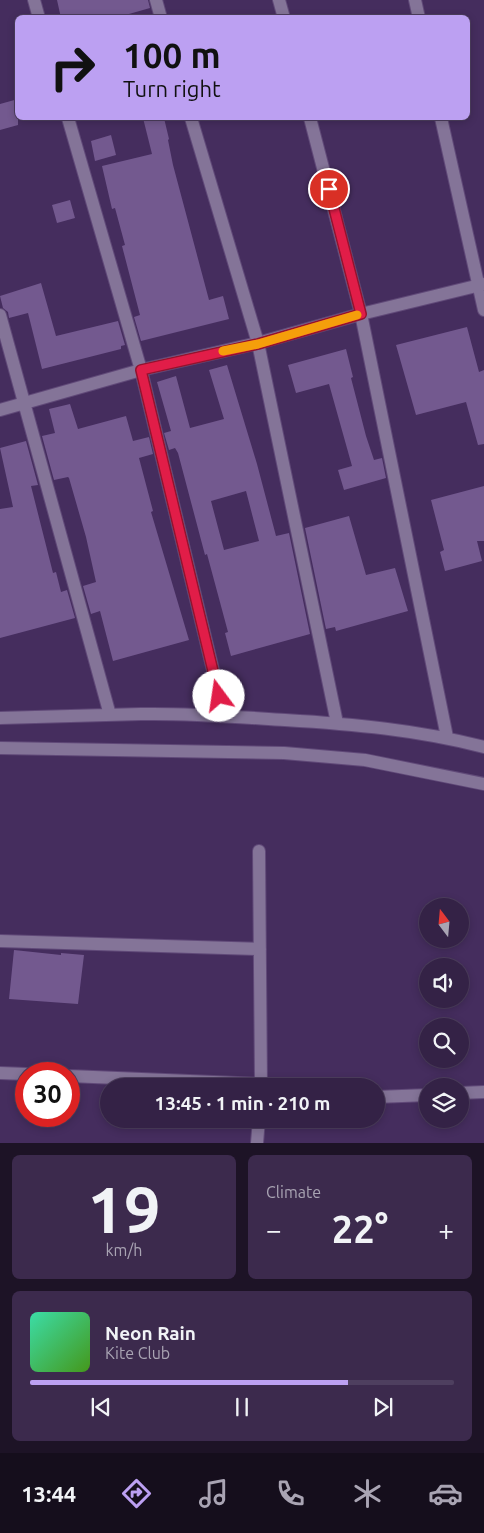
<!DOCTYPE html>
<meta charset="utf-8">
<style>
:root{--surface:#342246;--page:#3c2a4d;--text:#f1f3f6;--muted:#a9a4b3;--line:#4e3f5f;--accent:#bca0f2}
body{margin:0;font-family:Ubuntu,sans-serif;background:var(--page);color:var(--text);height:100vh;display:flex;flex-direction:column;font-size:19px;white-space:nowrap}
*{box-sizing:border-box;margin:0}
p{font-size:16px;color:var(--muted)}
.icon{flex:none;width:28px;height:28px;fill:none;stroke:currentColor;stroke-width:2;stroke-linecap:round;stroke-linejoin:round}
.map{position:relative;height:1143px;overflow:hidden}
.details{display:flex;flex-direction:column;gap:12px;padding:12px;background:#1d1326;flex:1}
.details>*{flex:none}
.top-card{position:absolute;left:15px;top:15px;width:455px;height:105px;border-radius:8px;box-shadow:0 2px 8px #0003,0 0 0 1px var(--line);background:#bca0f2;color:#111;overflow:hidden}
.needle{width:32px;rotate:344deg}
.buttons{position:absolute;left:419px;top:898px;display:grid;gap:10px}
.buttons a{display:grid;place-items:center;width:50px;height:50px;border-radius:50%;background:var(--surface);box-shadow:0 2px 8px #0003,0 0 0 1px var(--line);font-size:25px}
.speed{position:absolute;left:15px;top:1062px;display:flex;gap:10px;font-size:25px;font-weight:700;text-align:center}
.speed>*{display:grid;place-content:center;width:65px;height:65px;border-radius:50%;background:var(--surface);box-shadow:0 2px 8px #0003,0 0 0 1px var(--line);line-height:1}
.speed .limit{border:8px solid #d22;background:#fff;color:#111}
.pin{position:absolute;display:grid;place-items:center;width:42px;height:42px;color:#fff;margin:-21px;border:2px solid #fff;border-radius:50%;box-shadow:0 1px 5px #0007}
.me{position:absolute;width:55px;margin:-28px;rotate:346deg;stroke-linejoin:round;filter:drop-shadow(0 0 4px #0008)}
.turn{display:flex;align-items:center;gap:18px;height:105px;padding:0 25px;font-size:22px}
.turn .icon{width:65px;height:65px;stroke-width:2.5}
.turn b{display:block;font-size:35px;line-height:42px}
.big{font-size:38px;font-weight:700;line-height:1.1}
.details .card{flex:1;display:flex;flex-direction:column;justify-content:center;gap:8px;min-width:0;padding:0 18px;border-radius:8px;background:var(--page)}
.details .dial{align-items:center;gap:0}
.dial b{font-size:65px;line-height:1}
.song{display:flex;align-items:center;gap:15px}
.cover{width:60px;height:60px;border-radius:8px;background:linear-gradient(135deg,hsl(160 70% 55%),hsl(100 70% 35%))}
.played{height:5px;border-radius:2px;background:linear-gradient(90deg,var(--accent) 75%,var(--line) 75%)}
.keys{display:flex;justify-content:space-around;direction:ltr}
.heat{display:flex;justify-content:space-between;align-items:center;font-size:28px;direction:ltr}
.details .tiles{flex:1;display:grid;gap:12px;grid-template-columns:1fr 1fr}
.card:last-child{grid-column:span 2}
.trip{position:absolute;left:100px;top:1078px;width:285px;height:50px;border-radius:25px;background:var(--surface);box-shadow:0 2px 8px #0003,0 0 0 1px var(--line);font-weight:700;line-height:50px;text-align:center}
.dock{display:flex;height:80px;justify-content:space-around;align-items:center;background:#150e1c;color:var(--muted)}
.dock .icon{width:35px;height:35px}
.dock .selected{color:var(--accent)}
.dock b{font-size:22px;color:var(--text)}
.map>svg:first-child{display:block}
.building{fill:#73598f;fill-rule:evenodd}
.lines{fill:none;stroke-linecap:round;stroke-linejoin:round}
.minor-casing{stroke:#604978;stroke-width:14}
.minor{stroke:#847498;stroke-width:12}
.route-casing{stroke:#92132f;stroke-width:12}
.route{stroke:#e11d48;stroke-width:9}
.slow{stroke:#f59e0b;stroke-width:9}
</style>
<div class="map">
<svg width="484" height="1143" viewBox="0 0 484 1143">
<rect width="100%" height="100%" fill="#452d5e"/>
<path class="building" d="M57 0H148L150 8 115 18H61Z
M18 99V125L0 130V104Z
M143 118H164L169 139 168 140 173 165 209 300 223 296 229 319 141 341 134 317 140 315 122 246 125 245 115 208 112 209 102 166 152 154Z
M111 135 116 155 95 161 91 141Z
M70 200 75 218 57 223 52 205Z
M41 283 56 336 118 321 125 345 121 346V349L42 369 28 313 9 318 8 312 3 308 0 296Z
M467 327 479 372 484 370V444L478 445 466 402 416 415 396 345Z
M346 349 353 377 351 378 366 436 374 460 382 458 386 478 344 490 338 470 352 466 329 384 296 393 288 365Z
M227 365 257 464 276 536 289 533 310 634 231 656 225 633 228 632 207 554 205 555 178 453 175 448 169 450 164 433 171 431 157 382 176 376 190 428 224 419 209 370ZM246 491 259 541 224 550 211 501Z
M70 404 78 429 126 416 133 441 149 437 153 454 139 458 153 511 151 512 189 640 113 661 100 611 91 614 83 586 96 582 86 537 69 478 68 477 54 480 42 436 55 433 49 409Z
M26 441 38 485 31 486 53 573 56 572 61 592 67 590 75 618 0 638V509L13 507 0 448Z
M484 486V541H477L482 561 445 571 440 552 444 550 431 500Z
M349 516 366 575 395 568 408 611 336 631 335 627 326 629 305 528Z
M14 950 61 955V953L84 955 78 1004 9 999Z"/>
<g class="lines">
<g class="minor-casing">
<path id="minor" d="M34 0 39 18
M156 0 161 18
M279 0 284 18
M415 0 419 18
M68 118 141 370 224 716
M191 118 258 343 337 723
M310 118 361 314 447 737
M441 118 484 310
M0 315 110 715
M0 410 141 370 258 343 361 314 484 284
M0 718C47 717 94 715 141 714 189 713 237 717 285 720 352 724 419 730 484 747
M0 748 284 753 365 760 484 784
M259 851 261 1086
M0 941 260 949
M0 1073 26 1074
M69 1076 261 1084
M460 1093 484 1092
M376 1097 428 1095
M257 1143 259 1119"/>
</g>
<use href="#minor" class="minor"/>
</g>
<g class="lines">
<g class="route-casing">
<path id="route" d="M219 696 141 370 258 344 361 314 329 189"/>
</g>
<use href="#route" class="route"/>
<path class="slow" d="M223 351 258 344 357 315"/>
</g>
</svg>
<div class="buttons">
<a><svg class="needle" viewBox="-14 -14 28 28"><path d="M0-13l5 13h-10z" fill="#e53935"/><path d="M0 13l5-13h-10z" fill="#a9a4b3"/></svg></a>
<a><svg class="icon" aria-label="sound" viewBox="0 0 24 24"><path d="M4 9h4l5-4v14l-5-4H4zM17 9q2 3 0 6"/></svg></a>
<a><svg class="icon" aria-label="search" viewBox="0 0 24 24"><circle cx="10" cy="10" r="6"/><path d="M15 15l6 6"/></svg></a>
<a><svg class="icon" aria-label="layers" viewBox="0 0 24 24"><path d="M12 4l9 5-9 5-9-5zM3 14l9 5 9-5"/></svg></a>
</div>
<div class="speed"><div class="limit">30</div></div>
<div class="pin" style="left:329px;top:189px;background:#d93025"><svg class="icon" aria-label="arrive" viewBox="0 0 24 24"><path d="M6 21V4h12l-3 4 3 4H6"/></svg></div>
<svg class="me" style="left:219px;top:696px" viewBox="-20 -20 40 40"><circle r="19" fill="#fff"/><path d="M0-13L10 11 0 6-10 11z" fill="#e11d48"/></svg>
<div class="trip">13:45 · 1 min · 210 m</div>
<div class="top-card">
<div class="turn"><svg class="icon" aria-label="right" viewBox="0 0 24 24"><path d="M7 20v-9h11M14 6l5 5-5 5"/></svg><div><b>100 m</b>Turn right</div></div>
</div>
</div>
<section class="details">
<div class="tiles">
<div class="card dial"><b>19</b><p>km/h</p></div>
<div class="card"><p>Climate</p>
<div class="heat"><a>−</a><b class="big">22°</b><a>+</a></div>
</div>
<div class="card">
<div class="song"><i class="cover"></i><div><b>Neon Rain</b><p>Kite Club</p></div></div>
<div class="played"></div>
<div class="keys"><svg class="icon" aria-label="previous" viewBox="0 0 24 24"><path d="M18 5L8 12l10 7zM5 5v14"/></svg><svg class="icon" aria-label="pause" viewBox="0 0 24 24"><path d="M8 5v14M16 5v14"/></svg><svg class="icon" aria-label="next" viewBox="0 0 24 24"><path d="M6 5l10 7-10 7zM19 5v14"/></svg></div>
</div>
</div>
</section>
<nav class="dock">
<b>13:44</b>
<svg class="icon selected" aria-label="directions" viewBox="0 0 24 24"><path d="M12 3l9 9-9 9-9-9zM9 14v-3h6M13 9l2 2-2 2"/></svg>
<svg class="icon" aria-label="music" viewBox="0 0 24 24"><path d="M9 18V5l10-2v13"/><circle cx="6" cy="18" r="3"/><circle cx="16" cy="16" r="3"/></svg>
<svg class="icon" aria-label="phone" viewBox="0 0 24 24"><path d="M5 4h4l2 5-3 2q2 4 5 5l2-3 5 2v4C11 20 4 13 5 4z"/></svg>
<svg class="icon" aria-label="climate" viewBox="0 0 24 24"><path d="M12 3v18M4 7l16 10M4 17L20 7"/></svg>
<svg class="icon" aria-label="car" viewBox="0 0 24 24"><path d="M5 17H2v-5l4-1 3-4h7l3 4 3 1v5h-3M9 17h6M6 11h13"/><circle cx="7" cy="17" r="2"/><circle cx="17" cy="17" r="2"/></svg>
</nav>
